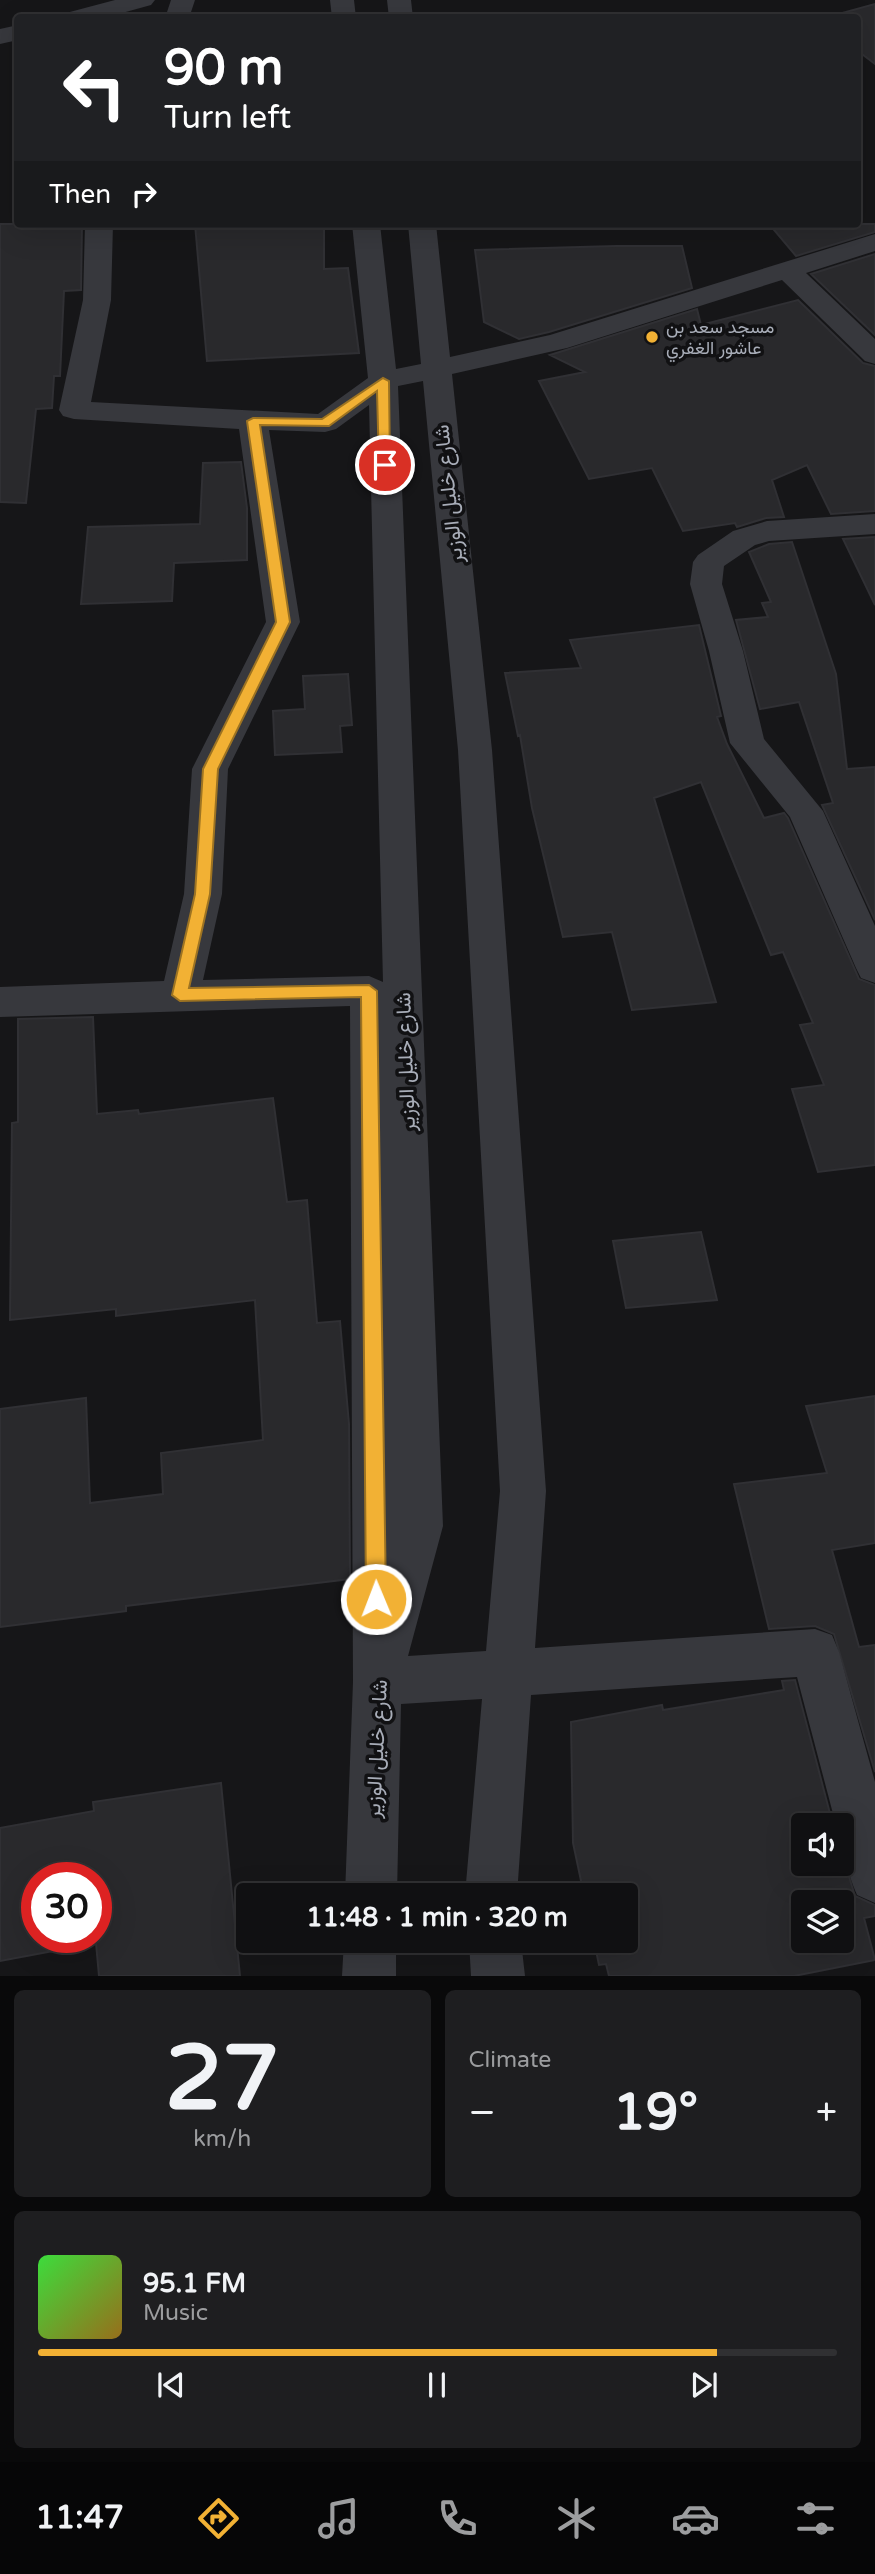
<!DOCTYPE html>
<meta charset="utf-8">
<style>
:root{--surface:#101012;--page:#1e1e20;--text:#f1f3f6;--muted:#9c9d9f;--line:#303032;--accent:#f2b134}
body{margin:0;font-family:"Varela Round",Vazirmatn,sans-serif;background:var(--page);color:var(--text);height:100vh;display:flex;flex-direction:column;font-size:26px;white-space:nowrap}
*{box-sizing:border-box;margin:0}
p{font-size:23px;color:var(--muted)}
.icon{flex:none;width:38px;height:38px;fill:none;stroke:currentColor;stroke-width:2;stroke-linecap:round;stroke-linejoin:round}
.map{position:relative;height:1976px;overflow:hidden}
.side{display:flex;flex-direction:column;gap:14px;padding:14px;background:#09090a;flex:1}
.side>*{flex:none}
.hud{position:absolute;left:14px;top:14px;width:847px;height:214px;border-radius:7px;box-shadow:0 7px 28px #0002,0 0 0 2px var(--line);background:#202124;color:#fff;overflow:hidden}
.controls{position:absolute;left:791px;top:1813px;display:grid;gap:14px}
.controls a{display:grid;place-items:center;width:63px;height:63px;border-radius:7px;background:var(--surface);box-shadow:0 7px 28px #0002,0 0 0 2px var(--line);font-size:35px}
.speed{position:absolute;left:21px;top:1862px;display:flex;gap:14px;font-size:35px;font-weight:700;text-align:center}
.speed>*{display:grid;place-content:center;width:91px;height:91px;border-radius:50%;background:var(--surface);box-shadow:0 7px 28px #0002,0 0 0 2px var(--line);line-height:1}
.speed .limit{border:10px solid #d22;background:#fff;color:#111}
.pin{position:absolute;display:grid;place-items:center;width:60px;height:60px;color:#fff;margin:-30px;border:4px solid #fff;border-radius:50%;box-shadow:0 2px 7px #0007}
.me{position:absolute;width:77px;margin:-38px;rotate:359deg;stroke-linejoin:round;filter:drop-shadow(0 0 5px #0008)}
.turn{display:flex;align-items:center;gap:24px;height:147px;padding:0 35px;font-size:32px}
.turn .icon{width:91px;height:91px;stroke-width:2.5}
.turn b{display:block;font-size:49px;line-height:60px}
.then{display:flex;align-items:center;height:66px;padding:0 35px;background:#0003;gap:14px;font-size:26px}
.big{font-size:52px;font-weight:700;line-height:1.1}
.side .tile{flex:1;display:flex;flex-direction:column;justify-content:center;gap:10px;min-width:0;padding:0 24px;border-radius:10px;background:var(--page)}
.side .dial{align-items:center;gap:0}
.dial b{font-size:91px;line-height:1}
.song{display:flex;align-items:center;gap:21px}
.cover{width:84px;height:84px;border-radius:10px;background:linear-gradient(135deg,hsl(120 70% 55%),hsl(40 70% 35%))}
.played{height:7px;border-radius:4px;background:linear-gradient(90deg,var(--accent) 85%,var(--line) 85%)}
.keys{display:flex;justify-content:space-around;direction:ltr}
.heat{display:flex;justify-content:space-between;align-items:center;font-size:38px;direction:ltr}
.side .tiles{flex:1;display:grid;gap:14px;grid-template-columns:1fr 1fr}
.tile:last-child{grid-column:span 2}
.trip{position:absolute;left:236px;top:1883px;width:402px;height:70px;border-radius:7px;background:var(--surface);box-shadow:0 7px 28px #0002,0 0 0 2px var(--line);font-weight:700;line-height:70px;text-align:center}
.menu{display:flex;height:112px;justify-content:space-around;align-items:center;background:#060607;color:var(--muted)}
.menu .icon{width:49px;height:49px}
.menu .current{color:var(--accent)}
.menu b{font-size:32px;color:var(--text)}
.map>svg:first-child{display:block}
.building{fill:#29292c;stroke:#303034;stroke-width:2;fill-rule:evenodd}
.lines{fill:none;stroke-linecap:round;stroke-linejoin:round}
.minor{fill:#37383d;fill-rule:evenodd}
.route{fill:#f2b134;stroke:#9d7322;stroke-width:2}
.poi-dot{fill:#f2b134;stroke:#111113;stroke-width:2.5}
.labels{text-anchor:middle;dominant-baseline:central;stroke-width:7;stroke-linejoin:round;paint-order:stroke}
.far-poi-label{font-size:18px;fill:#a8adb8;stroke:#111113;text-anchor:start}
.street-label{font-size:21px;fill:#a8adb8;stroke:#111113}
</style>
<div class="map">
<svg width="875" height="1976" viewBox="0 0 875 1976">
<rect width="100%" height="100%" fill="#161618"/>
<path class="building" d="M875 4V64L858 51V18H824Z
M0 224H82L81 290 64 291 60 376H54L52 408 36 409 26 503 0 502Z
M195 224H324V269L348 268 359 353 207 361Z
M769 224H875V232L796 256Z
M616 246H682L692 288 549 332 519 339 484 322 475 250Z
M875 254V335L811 274Z
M798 300 863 363 875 366V511L831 514 807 465 772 480 784 517 766 518 737 527 735 523 683 531 652 468 589 479 539 381 585 372 550 355 697 309 701 325Z
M241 462 247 508V560L174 563 172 601 81 604 88 527 200 524 203 463Z
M875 537V605L843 539Z
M792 542 836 674 847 769 875 767V920L822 805 833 803 799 702 760 709 736 620 768 617 762 603 771 602 749 552 769 544Z
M699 625 721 716 717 717 727 744 764 818 784 813 788 818 859 979 875 985V1165L818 1172 792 1089 824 1085 800 1025 813 1023 783 952 771 955 701 782 654 798 716 1002 632 1010 612 932 563 937 532 808 520 735 518 736 505 673 581 668 570 640Z
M348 674 352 725 340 726 342 752 275 755 273 711 305 709 303 676Z
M93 1017 97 1114 138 1110 139 1114 273 1098 287 1202 307 1200 317 1323 340 1321 349 1424 350 1579 126 1606V1611L0 1627V1409L86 1398 90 1503 163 1494 161 1453 263 1440 255 1300 116 1316V1309L10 1320 12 1123 18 1122V1019Z
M701 1232 717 1300 626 1308 613 1241Z
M875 1396V1543L832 1550 859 1647 875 1645V1772L834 1634 815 1626 769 1629 734 1484 827 1473 806 1406Z
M795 1680 833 1825H803V1864H842V1854L855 1896 875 1905V1916L864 1918 875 1960 794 1976H609L606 1964 599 1965 594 1941H626V1895H584L573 1843 571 1722 662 1705 663 1710 784 1690 782 1681ZM803 1902H842V1941H803Z
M221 1783 240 1976H99L96 1943 0 1961V1828L94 1811 93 1802ZM37 1878H96V1937H37Z"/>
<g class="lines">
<path class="minor" d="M115 0H155L151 5 104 18H62L66 13Z
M171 0H195L189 18H165Z
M330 0H354L356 18H332Z
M387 0H411L413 18H389Z
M18 25V40L0 44V29Z
M85 224H113L111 300 91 402 318 414 368 378 352 224H380L396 369 421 364 408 224H436L450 357 550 335 875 234V251L806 273 875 339V364L865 361 782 280 567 348 452 374 492 750 546 1491 535 1648 815 1629 832 1635 839 1652 875 1782V1903L857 1895C847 1872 842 1851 842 1825H836L797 1677 531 1695 517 1895H465L482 1699 401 1704 397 1895H345L353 1682 350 1006 0 1017V987L164 981 184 894 192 769 266 622 239 429 74 419 63 416 59 410 83 300ZM423 381 458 750 500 1491 486 1651 408 1656 443 1526 398 386ZM369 405 383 982 369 976 203 980 222 894 228 769 300 622 269 430 325 432 336 429Z
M875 514V534L769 541 755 545 724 566 722 584 743 651 764 739 823 811 875 926V983L861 978 856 968 790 817 730 743 709 651 690 584 693 562 698 555 733 531 767 521Z
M344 1941H396V1976H342Z
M469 1941H521L525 1976H471Z"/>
</g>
<path class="route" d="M383 378 389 381 390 468H381L379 465 377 391 329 426 260 425 290 622 218 769 210 894 189 988 369 985 377 991 386 1599 383 1605 376 1608 369 1605 366 1599 361 997 180 1001 172 995 195 894 203 769 276 622 247 421 253 418 322 419Z"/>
<circle class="poi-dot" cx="652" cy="337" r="7"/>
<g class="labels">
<g class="far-poi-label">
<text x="666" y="327">مسجد سعد بن<tspan x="666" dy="21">عاشور الغفري</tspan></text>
</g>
<g class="street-label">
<text transform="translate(449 494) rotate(-96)">شارع خليل الوزير</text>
<text transform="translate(406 1062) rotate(-92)">شارع خليل الوزير</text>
<text transform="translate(377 1749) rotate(-87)">شارع خليل الوزير</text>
</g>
</g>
</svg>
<div class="controls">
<a><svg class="icon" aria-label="sound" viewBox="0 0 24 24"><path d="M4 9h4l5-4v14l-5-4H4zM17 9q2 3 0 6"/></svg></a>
<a><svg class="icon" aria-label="layers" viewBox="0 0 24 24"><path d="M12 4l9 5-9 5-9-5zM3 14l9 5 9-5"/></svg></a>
</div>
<div class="speed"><div class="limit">30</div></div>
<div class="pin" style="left:385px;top:465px;background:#d93025"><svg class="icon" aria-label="arrive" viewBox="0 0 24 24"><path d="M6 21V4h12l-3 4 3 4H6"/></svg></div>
<svg class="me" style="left:376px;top:1599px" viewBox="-20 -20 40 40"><circle r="17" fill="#f2b134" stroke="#fff" stroke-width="3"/><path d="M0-11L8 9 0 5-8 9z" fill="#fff"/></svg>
<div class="trip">11:48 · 1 min · 320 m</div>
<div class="hud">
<div class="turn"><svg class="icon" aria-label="left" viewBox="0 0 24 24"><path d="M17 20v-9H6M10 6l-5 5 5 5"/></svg><div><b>90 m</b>Turn left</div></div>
<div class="then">Then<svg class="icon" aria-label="right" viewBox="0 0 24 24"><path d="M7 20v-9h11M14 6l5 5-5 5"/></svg></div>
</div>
</div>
<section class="side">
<div class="tiles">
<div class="tile dial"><b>27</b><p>km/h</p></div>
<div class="tile"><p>Climate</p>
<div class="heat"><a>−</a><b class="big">19°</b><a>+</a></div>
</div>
<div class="tile">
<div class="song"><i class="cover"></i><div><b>95.1 FM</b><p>Music</p></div></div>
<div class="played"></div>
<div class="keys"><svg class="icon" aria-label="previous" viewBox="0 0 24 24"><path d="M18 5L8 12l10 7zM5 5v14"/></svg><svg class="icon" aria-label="pause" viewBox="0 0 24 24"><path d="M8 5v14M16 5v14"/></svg><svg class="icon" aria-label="next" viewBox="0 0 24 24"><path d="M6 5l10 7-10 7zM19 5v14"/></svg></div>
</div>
</div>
</section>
<nav class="menu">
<b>11:47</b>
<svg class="icon current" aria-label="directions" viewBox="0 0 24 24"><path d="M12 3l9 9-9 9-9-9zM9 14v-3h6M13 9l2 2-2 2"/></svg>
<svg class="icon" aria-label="music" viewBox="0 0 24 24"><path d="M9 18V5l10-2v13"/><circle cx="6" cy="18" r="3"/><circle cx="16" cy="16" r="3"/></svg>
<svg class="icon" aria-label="phone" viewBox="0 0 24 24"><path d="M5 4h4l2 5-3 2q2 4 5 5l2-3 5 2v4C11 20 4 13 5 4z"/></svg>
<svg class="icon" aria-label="climate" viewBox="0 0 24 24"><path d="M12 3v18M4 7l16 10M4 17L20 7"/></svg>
<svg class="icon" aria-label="car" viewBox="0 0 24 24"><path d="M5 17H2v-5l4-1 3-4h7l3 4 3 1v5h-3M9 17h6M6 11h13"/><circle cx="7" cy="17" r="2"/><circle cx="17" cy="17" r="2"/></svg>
<svg class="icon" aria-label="filters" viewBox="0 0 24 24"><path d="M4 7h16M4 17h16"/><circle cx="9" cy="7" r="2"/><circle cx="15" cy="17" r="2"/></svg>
</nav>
